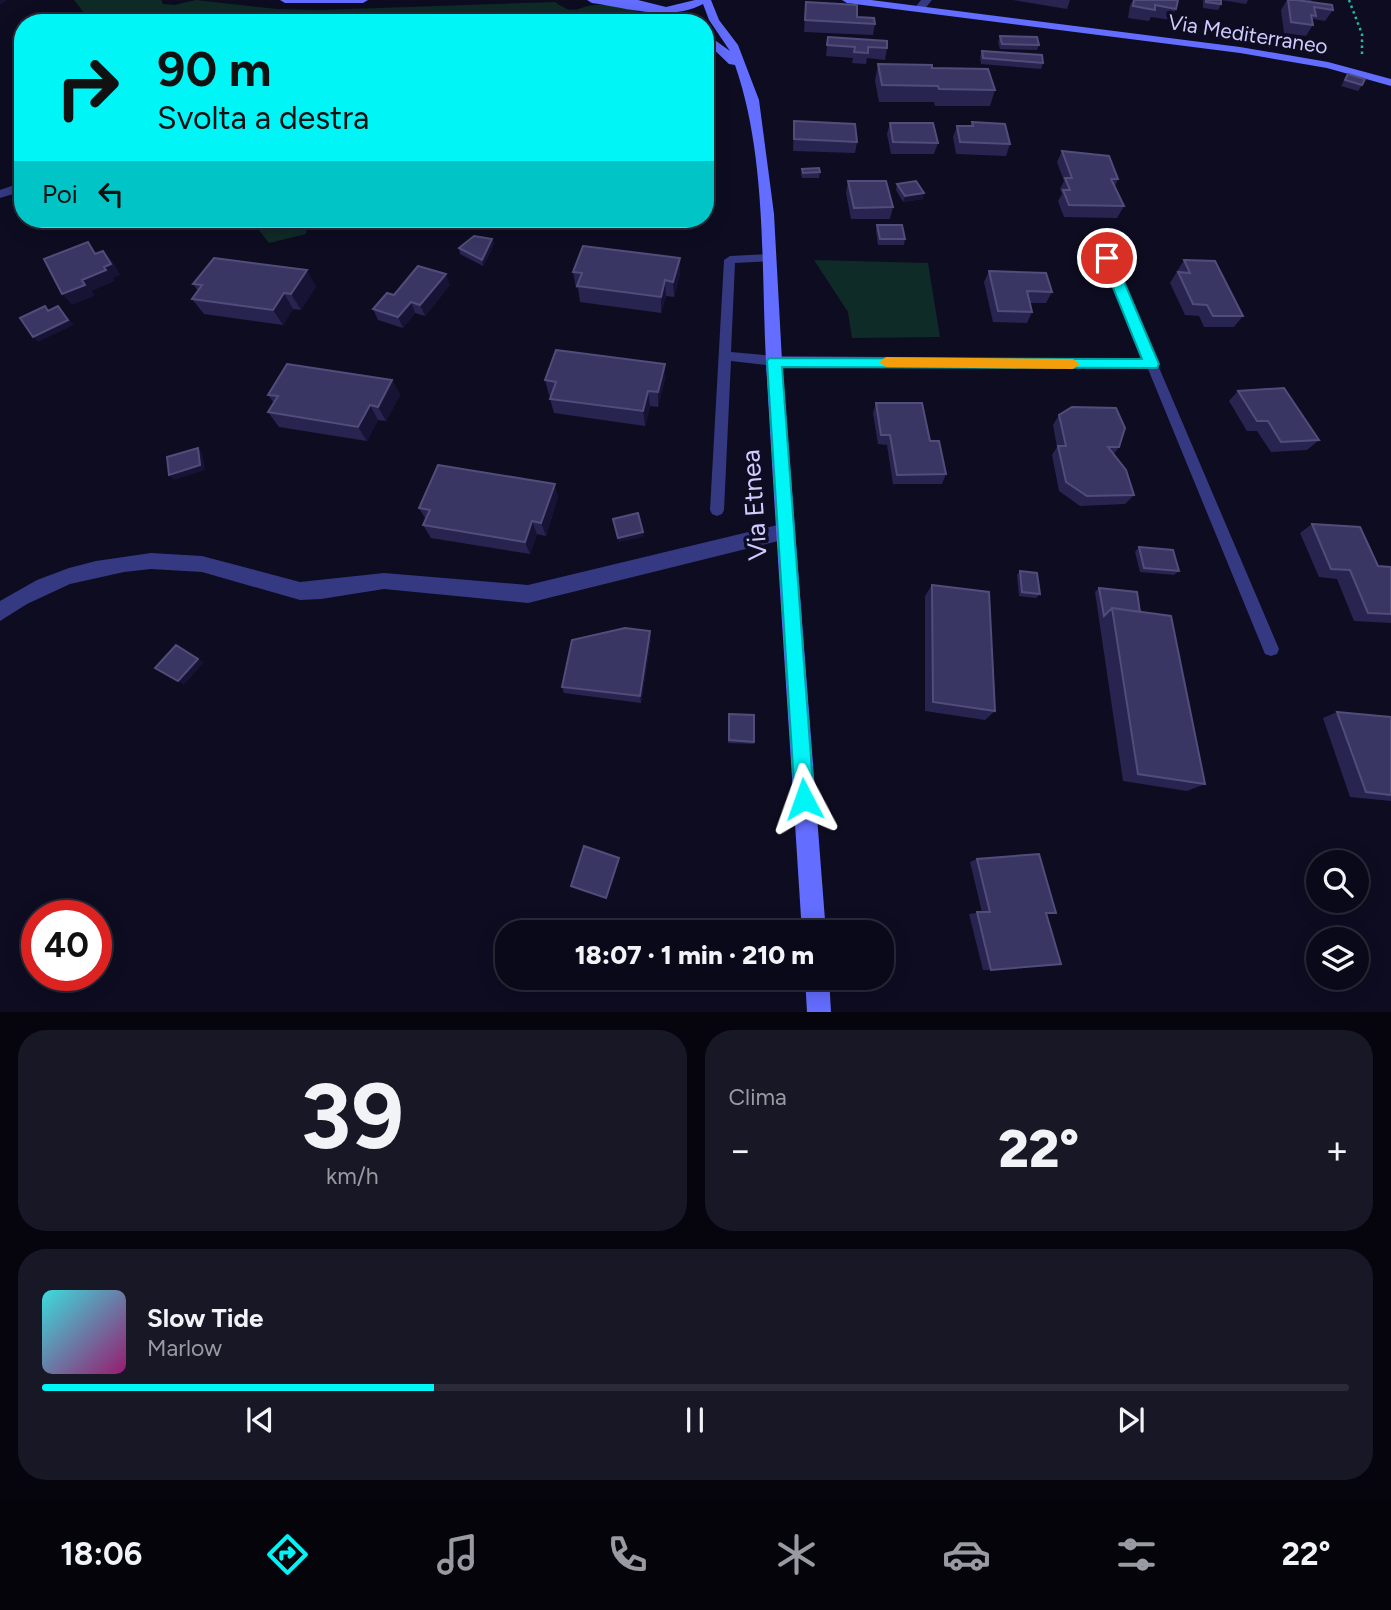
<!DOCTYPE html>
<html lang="it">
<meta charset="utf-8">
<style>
:root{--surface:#0a0919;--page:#181726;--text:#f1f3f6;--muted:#999aa2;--line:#2a2a38;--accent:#00f5f7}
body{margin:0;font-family:Figtree,sans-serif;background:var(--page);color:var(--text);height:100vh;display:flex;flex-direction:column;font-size:26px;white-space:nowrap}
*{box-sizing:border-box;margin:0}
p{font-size:23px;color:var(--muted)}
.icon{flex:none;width:38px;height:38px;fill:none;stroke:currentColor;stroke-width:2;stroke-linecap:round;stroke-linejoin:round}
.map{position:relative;height:1012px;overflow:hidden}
.side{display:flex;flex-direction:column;gap:18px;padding:18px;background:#06050e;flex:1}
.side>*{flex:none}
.top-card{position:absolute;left:14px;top:14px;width:700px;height:214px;border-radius:28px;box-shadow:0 4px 18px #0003,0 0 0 2px var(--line);background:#00f5f7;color:#111;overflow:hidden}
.tools{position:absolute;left:1306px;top:850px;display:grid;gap:14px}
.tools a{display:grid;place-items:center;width:63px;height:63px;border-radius:50%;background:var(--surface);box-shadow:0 4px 18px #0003,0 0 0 2px var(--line);font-size:35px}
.speed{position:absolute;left:21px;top:900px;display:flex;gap:14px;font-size:35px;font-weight:700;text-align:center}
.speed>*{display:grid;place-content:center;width:91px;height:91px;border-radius:50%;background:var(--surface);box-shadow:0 4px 18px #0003,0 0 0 2px var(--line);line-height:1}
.speed .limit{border:10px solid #d22;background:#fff;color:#111}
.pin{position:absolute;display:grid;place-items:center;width:60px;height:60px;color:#fff;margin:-30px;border:4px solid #fff;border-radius:50%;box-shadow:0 2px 7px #0007}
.me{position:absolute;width:77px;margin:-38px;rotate:356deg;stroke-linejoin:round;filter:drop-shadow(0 0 5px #0008)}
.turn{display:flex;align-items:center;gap:24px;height:147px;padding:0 28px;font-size:32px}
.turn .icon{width:91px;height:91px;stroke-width:2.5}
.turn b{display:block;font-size:49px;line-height:60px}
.then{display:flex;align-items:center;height:66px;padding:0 28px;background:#0003;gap:14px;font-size:26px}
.big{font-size:52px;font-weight:800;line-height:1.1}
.side .card{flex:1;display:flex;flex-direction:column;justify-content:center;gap:10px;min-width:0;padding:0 24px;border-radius:28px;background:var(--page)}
.side .dial{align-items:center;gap:0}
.dial b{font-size:91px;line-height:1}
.song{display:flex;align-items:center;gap:21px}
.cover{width:84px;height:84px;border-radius:10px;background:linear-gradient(135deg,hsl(180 70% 55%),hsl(320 70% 35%))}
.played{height:7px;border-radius:4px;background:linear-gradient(90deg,var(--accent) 30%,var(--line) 30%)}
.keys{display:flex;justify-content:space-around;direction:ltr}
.heat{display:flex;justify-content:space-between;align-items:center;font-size:38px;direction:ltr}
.side .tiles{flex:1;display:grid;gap:18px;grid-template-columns:1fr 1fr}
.card:last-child{grid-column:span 2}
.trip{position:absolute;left:495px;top:920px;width:399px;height:70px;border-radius:28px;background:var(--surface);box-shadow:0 4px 18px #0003,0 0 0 2px var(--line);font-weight:800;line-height:70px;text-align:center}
.tabs{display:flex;height:112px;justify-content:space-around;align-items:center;background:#04040a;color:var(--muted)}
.tabs .icon{width:49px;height:49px}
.tabs .current{color:var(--accent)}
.tabs b{font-size:32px;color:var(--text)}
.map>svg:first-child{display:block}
.green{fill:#0f2b28}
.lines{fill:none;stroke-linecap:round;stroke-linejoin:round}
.path{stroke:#29b7a1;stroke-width:2.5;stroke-dasharray:2.5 3.5;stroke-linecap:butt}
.lane{fill:#353982;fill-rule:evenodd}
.street{fill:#353982;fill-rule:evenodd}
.secondary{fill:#636dff;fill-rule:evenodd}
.wall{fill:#282450}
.shaded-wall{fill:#161335}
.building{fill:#3a3663;stroke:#514d7b;stroke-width:2}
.route{fill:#00f5f7;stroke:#009fa1;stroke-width:2}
.slow{fill:#f59e0b}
.labels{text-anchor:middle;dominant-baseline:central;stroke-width:7;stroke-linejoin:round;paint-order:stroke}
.far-street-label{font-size:21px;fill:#ceccff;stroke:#0e0c21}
.street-label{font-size:26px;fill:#ceccff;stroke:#0e0c21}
</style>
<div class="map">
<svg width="1391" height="1012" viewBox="0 0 1391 1012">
<rect width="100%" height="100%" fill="#0e0c21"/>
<path class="green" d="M74 0H161L163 4 174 5 196 0 277 9 320 10 555 2C576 17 576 6 596 5 619 3 647 14 667 23H92Z
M250 219H311L308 221 306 234 269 243Z
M814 260 928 263 940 337 852 338 848 312Z"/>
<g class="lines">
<path class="path" d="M1349 0 1362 34V55"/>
<path class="lane" d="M769 254 775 258 773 261 735 263 731 352 774 356 1144 359 1101 258 1103 255H1111L1279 649 1277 654 1271 656 1265 654 1148 369 774 366 731 361 724 510 722 514 717 516 712 514 710 510 724 260 730 256Z"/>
<path class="street" d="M921 0H932L923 11H915L914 9Z
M23 182V191L0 198V190Z
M786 523 792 526 795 531 792 536 786 539 528 603 384 589 321 599 300 600 202 572 151 569 124 572 70 584 27 604 0 621V601L37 580 69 568 96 561 151 553 202 556 300 582 384 573 528 585Z"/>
<path class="secondary" d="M280 0H368L363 3H285Z
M587 0H638L666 7 695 0H711L719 20 738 45 759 100 774 214 782 361 826 933H802C790 743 777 553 766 363 761 266 767 157 735 65L729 64 705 41V33L730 51 709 20 703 4C669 22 628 8 592 3Z
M842 0H871L1240 47 1328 62 1391 79V86L1327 68 1240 53 847 3Z
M805 978H829L831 1012H807Z"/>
</g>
<path class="wall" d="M1013 0H1070L1067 9Z
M1133 0H1178L1176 9 1171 20 1151 17 1149 21 1128 18 1130 5Z
M1203 0H1248L1246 4 1221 0V4L1218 10 1203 8Z
M1287 0H1312L1310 2 1333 10 1325 21 1313 19 1312 21 1313 25 1306 36 1284 33 1281 10Z
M806 2 857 17 875 24 873 35 804 32Z
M1000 36 1039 45 1037 50 1000 49 998 42Z
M828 37 887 48 885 60 867 58 866 64 852 63 853 58 826 56Z
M982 51 1043 63 1041 69 981 64 980 57Z
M878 64 932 68 995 90 990 106H935L934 102H879L875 81Z
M1348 74 1362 85 1358 91 1341 86Z
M794 121 857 142 855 153 793 151Z
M972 122 1010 144 1006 156 956 154 953 137 957 126H971Z
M890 123 938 143 934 154H891L887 134Z
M1062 151 1118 179 1115 186 1124 206 1117 218 1064 217 1058 201 1062 194 1060 189 1064 181 1057 162Z
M802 169 820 172 819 178H802L801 175Z
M848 181 893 207 890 219H851L846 193Z
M897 184 923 199 903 202 896 190Z
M877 225 905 239 904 245H878L876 231Z
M492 239 494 244 483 266 460 254 459 248Z
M680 258V274L674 297 666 296 661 313 580 302 578 288H576L573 272Z
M1184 260 1243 316 1234 327H1204L1199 316 1185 315 1170 283Z
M989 271 1052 292 1046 303H1030L1032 312 1027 323 993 322 984 282Z
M193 284 316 286 301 310 293 309 283 325 204 314 192 299 198 291Z
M450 285 425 316 415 313 403 328 378 320 373 309 394 295Z
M665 379 658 407 650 406 645 426 554 413 550 399 551 396 549 395 545 380Z
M392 380 400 395 386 421 378 420 367 441 279 427 268 412 274 403 268 395Z
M1238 391 1319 440 1307 450 1271 452 1257 431H1247L1229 401Z
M876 403 930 441 946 474 942 484H893L887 445 878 444 873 413Z
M1059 415 1119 447 1114 454 1134 495 1125 504 1080 506 1059 491 1052 455 1057 447 1053 425Z
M558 497 546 536 537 534 530 554 431 538 423 525 426 520 419 508Z
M1312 524 1378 566 1391 567V623L1354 621 1337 579 1319 577 1300 533Z
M1139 547 1179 571 1174 575 1140 572 1135 552Z
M1020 571 1040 594 1036 598 1019 596 1017 575Z
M932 585 995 711 985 720 925 711V596Z
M1099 588 1140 612 1205 784 1187 791 1123 781 1095 592Z
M651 639 641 703 564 693 562 687Z
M1337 712 1391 717V801L1350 797 1323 718Z
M729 714 754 742V744L728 743Z
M977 859 1056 913 1047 914 991 970H983L969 914 982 912 970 862Z"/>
<path class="shaded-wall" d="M0 0H7L0 5Z
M924 193 923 199 903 202 905 196Z
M532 219H550L533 223Z
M492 239 494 244 483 266 482 260Z
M103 251 113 262 120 275 113 278 115 281 92 291 94 296 72 305 62 294 104 267Z
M680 258V274L674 297 673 282Z
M307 270 316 286 301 310 291 294Z
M446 274 450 285 425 316 420 305Z
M665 280 666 296 661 313V297Z
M284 293 293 309 283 325 273 310Z
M411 302 415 313 403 328 398 317Z
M58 306 74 325 38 342 33 337Z
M665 364V379L658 407V392Z
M392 380 400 395 386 421 378 407Z
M648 391 650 406 645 426 643 411Z
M370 405 378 420 367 441 358 427Z
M198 448 202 453 205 470 174 480 169 475Z
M555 484 558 497 546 536 541 523Z
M532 521 537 534 530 554 525 542Z
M643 532 644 537 619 542 618 538Z
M650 631 651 639 641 703 640 696Z
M198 659 204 662 184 685 178 681Z
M619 858 620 859 607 899 606 898Z"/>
<path class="building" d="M1134 0H1178L1176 9 1155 5V10L1133 6Z
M1206 0H1221V4L1206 2Z
M1288 0H1296L1332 5 1333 10 1314 7 1316 16 1311 15 1313 25 1291 22Z
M806 2 857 5V17L874 18 875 24 805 20Z
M1000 36 1037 37 1039 45 1002 44Z
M828 37 887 41V48L868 47V53L854 52 855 47 827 45Z
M982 51 1042 55 1043 63 983 58Z
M878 64 932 65V68L988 69 995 90 939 89 938 86 882 85Z
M1348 74 1365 79 1362 85 1345 80Z
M23 110V120L19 122 15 113Z
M794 121 855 124 857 142 794 139Z
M972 122 1005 124 1010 144 960 142 957 126H973Z
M890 123H933L938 143 893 142Z
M1062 151 1109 156 1118 179H1111L1124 206 1069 205 1063 190H1070L1065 178H1072Z
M819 168 820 172 803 173 802 169Z
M848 181H886L893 207 854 208Z
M916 181 924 193 905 196 897 184Z
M877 225H902L905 239H880Z
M474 236 492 239 482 260 459 248Z
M88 242 95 254 103 251 111 264 104 267 106 270 82 280 85 285 62 294 44 259Z
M583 246 680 258 673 282 665 280 661 297 577 286 582 273 573 272Z
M214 258 307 270 291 294 284 293 273 310 192 299 202 285 193 284Z
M1184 260 1215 261 1243 316H1213L1207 305 1193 304 1178 272 1190 273Z
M418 266 446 274 420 305 411 302 398 317 373 309 387 293 394 295Z
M989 271 1046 273 1052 292 1027 291 1032 312 998 311Z
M45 306 48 311 58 306 68 320 33 337 20 318Z
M556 350 665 364 658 392 648 391 643 411 550 399 556 382 545 380Z
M287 364 392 380 378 407 370 405 358 427 268 412 278 396 268 395Z
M1284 388 1319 440 1281 442 1268 421H1257L1238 391Z
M876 403H922L930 441H939L946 474 897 475 890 435H881Z
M1072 407 1116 408 1125 428 1119 447H1108L1126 470 1134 495 1087 496 1066 482 1058 446H1066L1059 415Z
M198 448 200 465 169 475 167 457Z
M438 465 555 484 541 523 532 521 525 542 423 525 430 510 419 508Z
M638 513 643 532 618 538 613 519Z
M1312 524 1360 527 1378 566 1391 567V614L1368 613 1350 570 1331 569Z
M1139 547 1173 550 1179 571 1144 568Z
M1020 571 1037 573 1040 594 1022 592Z
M932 585 989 592 995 711 933 702Z
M1099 588 1137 592 1140 612 1112 608 1104 616Z
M1112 608 1171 616 1205 784 1138 774Z
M625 628 650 631 640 696 562 687 572 640Z
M176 645 198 659 178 681 155 668Z
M1337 712 1391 717V795L1366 792Z
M729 714 754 715V742L729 740Z
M584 846 619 858 606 898 571 886Z
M1039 854 1056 913H1046L1061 964 991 970 977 912H990L977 859Z"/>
<path class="route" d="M1107 254 1114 258 1159 364 1157 368 782 367 814 799 811 806 804 809 797 806 795 799 767 361 769 358 1142 359 1101 258Z"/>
<path class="slow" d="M886 357 1073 359 1080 364 1073 369 886 367 879 362Z"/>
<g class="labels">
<g class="far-street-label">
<text transform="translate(1248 34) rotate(9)">Via Mediterraneo</text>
</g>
<g class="street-label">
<text transform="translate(754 505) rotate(-94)">Via Etnea</text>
</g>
</g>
</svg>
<div class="tools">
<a><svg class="icon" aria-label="search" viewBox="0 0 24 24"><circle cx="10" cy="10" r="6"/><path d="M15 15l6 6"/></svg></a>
<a><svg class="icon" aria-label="layers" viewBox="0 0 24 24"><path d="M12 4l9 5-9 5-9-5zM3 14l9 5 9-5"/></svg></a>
</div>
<div class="speed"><div class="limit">40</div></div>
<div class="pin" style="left:1107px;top:258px;background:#d93025"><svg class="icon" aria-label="arrive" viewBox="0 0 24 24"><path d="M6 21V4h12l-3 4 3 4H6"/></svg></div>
<svg class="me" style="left:804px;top:799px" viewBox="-20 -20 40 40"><path d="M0-17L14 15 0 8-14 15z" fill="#00f5f7" stroke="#fff" stroke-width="4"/></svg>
<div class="trip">18:07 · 1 min · 210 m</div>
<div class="top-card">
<div class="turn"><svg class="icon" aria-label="right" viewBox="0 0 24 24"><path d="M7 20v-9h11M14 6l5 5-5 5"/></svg><div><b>90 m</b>Svolta a destra</div></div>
<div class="then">Poi<svg class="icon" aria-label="left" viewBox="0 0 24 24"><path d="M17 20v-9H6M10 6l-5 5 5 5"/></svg></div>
</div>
</div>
<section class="side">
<div class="tiles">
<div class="card dial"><b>39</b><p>km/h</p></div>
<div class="card"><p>Clima</p>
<div class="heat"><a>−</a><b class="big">22°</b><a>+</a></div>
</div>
<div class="card">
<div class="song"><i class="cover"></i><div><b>Slow Tide</b><p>Marlow</p></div></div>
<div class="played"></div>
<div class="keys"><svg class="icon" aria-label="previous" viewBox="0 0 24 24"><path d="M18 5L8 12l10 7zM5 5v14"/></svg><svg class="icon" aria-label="pause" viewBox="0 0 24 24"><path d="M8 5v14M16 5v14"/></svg><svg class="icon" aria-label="next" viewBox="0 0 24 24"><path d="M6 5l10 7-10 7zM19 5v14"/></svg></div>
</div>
</div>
</section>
<nav class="tabs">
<b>18:06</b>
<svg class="icon current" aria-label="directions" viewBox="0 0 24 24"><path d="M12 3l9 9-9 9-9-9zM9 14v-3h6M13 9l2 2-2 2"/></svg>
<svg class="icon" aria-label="music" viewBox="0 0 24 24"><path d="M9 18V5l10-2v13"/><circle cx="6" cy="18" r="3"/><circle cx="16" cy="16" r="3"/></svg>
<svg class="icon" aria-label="phone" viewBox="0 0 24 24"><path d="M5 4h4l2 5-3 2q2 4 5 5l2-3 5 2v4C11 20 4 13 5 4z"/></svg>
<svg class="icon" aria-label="climate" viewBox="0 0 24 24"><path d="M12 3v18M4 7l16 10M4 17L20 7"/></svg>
<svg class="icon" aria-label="car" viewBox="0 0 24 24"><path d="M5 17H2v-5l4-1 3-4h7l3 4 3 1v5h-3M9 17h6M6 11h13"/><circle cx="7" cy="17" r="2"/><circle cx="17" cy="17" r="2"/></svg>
<svg class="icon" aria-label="filters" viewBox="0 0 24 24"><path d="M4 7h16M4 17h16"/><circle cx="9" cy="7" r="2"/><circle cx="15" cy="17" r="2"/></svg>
<b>22°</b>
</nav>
